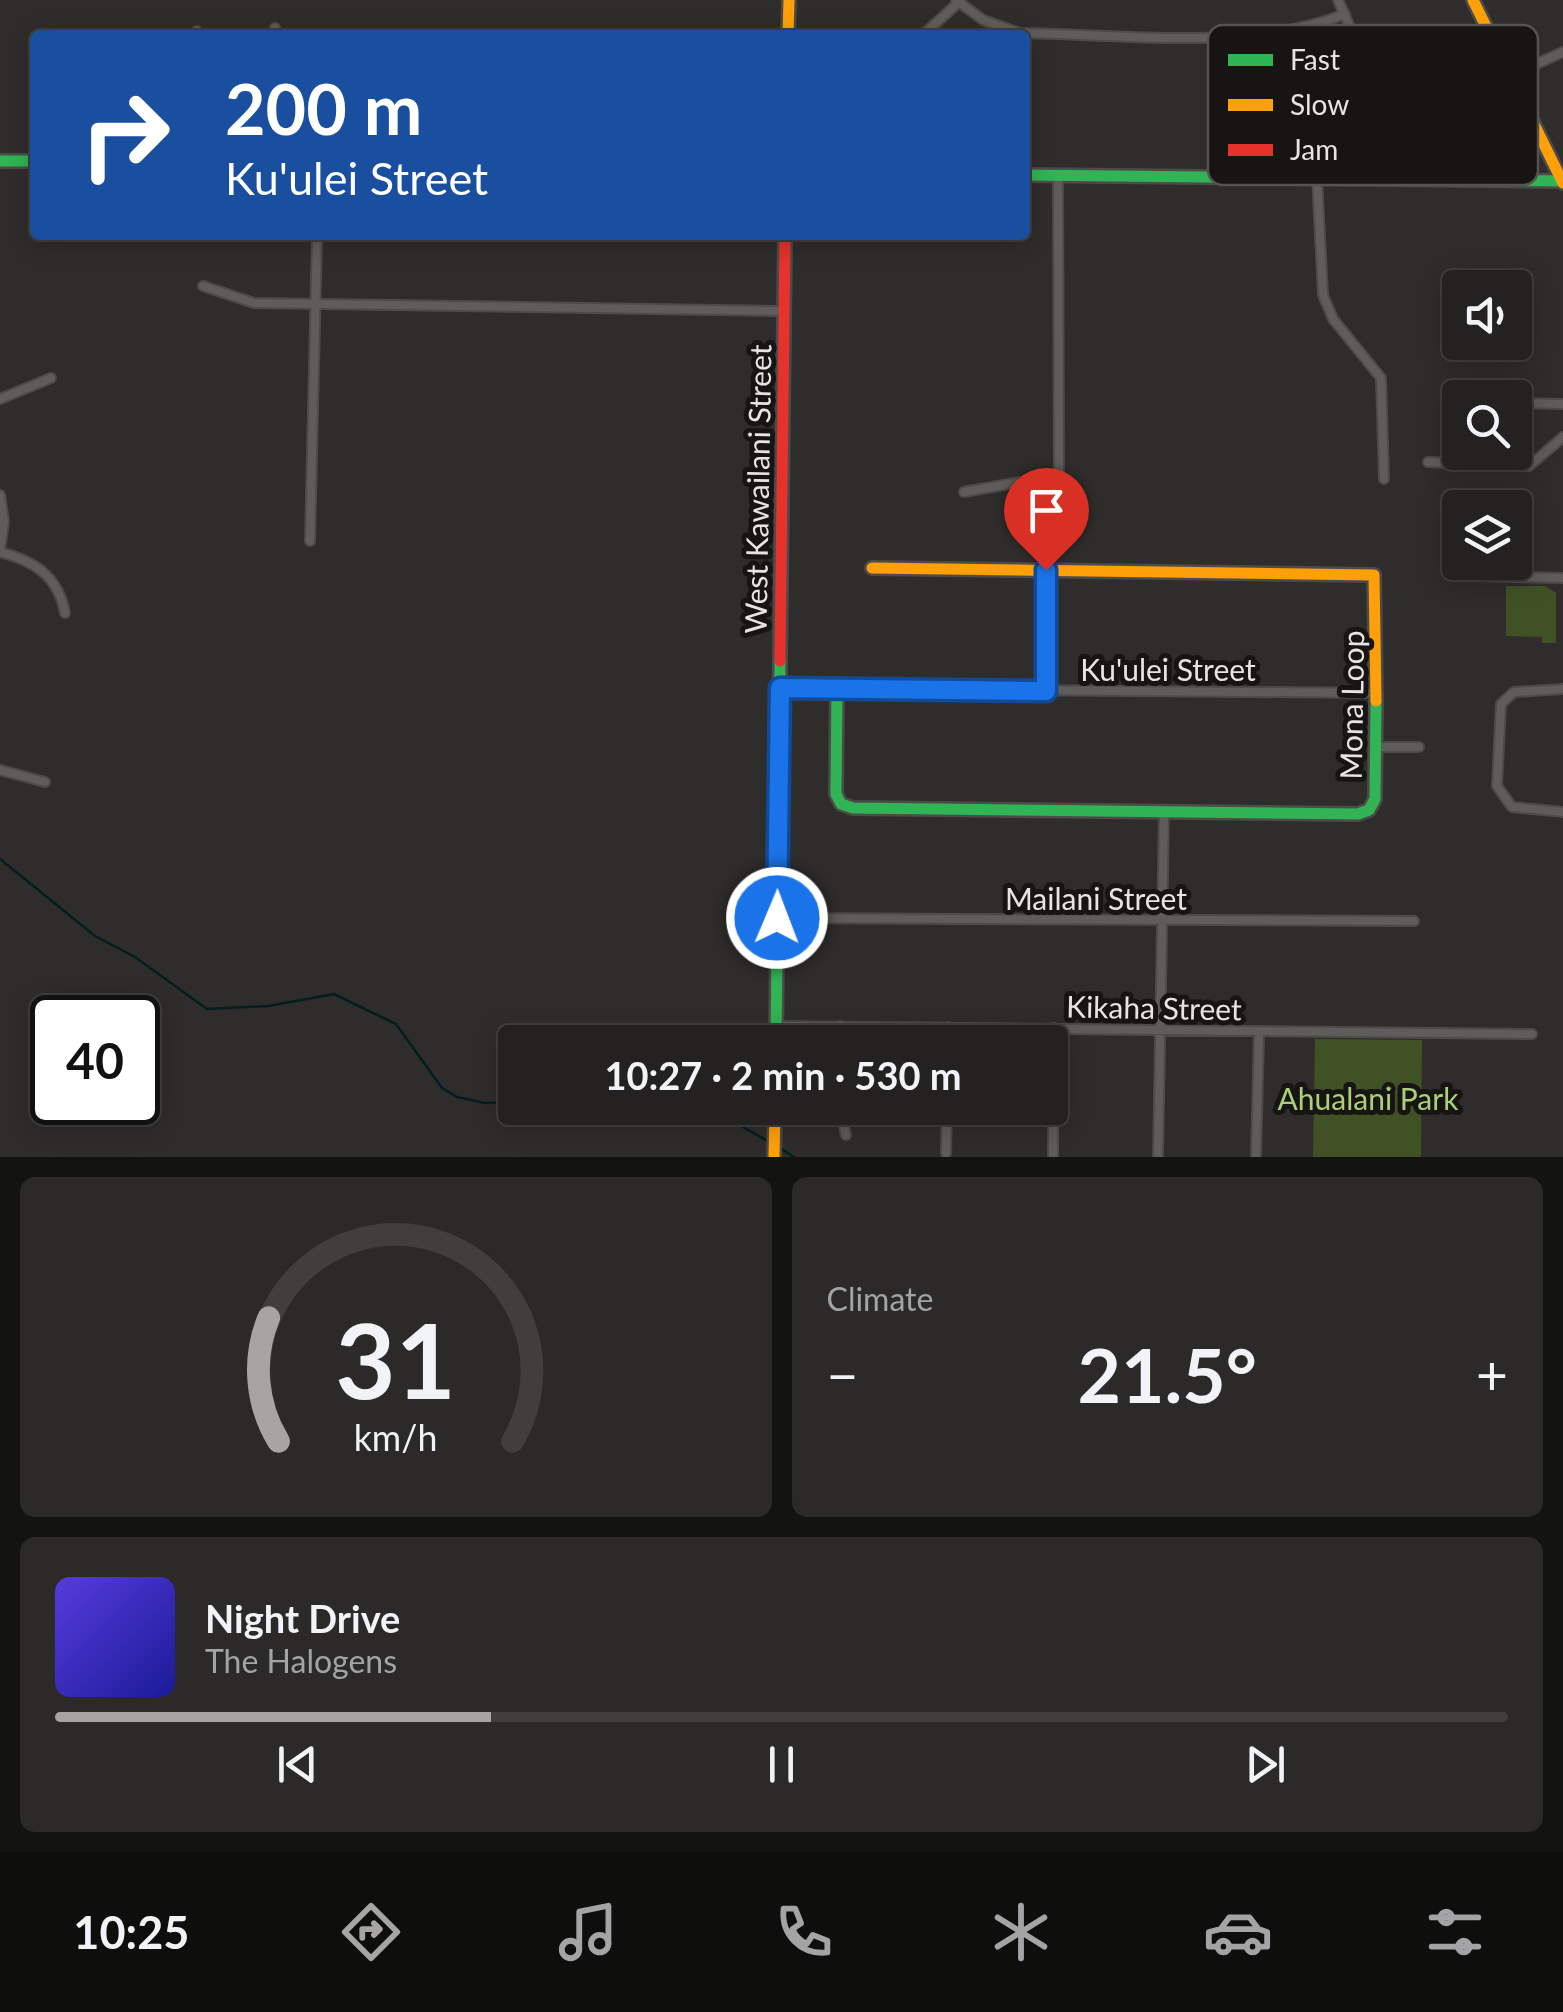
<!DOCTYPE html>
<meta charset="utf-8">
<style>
:root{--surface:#232220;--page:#2b2a29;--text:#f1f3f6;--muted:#a3a4a5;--line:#403f3e;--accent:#a7a5a3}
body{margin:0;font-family:Lato,sans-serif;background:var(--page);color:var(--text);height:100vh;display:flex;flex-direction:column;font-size:38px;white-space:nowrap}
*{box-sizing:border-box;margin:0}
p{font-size:32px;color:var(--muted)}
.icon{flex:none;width:55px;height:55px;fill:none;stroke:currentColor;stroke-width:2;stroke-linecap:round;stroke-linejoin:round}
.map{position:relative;height:1157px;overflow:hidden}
.sheet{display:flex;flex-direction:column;gap:20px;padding:20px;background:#131312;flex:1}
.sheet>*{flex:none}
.banner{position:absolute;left:30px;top:30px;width:1000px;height:210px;border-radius:10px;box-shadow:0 5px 25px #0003,0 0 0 2px var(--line);background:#1a4fa0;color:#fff;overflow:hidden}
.buttons{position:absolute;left:1442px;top:270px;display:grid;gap:20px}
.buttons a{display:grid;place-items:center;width:90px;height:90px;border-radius:10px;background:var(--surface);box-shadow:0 5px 25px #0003,0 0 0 2px var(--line);font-size:50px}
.speed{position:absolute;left:30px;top:995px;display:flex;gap:20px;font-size:50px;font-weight:700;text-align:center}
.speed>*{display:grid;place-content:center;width:130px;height:130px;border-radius:50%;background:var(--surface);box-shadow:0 5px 25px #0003,0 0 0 2px var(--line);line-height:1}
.speed .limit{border:5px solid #111;border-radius:15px;background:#fff;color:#111}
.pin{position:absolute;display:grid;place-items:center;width:85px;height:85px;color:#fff;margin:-102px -42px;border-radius:50% 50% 50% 0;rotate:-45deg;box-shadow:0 0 10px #0007}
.pin .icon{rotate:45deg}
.me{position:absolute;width:110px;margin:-55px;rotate:1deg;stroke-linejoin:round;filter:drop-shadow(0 0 8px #0008)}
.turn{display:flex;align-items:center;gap:35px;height:210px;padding:0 30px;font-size:45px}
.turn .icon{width:130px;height:130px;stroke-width:2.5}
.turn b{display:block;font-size:70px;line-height:85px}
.big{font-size:75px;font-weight:700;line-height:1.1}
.sheet .widget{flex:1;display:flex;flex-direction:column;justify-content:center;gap:15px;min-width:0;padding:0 35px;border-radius:15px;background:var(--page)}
.sheet .dial{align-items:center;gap:0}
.dial svg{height:260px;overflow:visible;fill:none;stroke:var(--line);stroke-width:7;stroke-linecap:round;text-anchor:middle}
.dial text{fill:var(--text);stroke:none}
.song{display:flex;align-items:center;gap:30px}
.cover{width:120px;height:120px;border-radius:15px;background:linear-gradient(135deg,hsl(250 70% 55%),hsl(240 70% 35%))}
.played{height:10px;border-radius:5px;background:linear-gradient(90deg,var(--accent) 30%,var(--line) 30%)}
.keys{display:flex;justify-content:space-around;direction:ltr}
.heat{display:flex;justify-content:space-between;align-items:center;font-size:55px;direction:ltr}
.sheet .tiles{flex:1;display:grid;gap:20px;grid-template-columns:1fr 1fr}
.widget:last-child{grid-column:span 2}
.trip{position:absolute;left:498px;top:1025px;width:570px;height:100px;border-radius:10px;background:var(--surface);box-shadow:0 5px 25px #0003,0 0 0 2px var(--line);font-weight:700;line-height:100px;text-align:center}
.tabs{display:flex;height:160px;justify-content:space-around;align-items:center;background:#0e0e0d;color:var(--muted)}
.tabs .icon{width:70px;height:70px}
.tabs .current{color:var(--accent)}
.tabs b{font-size:45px;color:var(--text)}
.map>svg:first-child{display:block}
.green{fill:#415126}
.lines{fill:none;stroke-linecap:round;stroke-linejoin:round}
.stream{stroke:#041e20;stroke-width:2.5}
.street-casing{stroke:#4d4b49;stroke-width:12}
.fast-casing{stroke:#4d4b49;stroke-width:16}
.slow-casing{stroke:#4d4b49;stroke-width:16}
.jam-casing{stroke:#4d4b49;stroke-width:16}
.street{stroke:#5f5d5b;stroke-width:8}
.fast{stroke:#30b455;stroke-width:11}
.slow{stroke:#ff9f0a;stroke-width:11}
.jam{stroke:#e5322d;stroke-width:11}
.route-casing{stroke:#114b97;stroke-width:25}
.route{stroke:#1a73e8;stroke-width:18}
.labels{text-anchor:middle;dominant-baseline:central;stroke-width:10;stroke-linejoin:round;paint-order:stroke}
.street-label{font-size:30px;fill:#e7e5e3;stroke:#171514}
.park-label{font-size:30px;fill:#abce76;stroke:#171514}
.key{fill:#171514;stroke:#555352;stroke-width:2.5}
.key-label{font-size:28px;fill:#e7e5e3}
</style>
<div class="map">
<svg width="1563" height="1157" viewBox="0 0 1563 1157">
<rect width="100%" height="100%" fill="#2f2d2b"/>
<path class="green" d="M1545 586 1556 593V643H1542V637L1506 636V586Z
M1315 1039 1422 1040 1421 1157H1313Z"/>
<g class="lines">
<path class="stream" d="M0 859 95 936 135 957 207 1009 268 1006 334 994 396 1024 442 1088 457 1097 485 1103 515 1102
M710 1108 771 1143
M778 1147 794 1157"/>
<g class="street-casing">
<path id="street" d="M956 0 983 20 1020 33C1121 34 1252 52 1345 14
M1338 0 1372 77 1376 177
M197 31V35
M925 33 958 3
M275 35V28
M1512 75 1563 52
M1058 175 1059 485
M1317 177 1323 295 1333 319 1381 378 1384 479
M203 286 254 303 783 311
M0 399 51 378
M1515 403 1563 404
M1428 462 1529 466 1563 437
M964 492 1020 482 1044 486 1059 471
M0 495 4 522 0 549
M310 541 317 235
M0 552C35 561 58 576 65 613
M1046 570V691
M1474 576 1563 578
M780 688 1376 693
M1563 689 1514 692 1501 704 1497 786 1512 807 1563 812
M1376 747H1419
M0 770 45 782
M777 918 1414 921
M776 1026 1532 1034
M840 1026V1042
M948 1042V1027
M840 1108 846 1135
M946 1153 947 1108
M1053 1157 1054 1028
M1158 1157 1164 813
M1256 1157 1259 1031"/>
</g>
<g class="fast-casing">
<path id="fast" d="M0 161H35
M1025 175 1562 181
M837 689 836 794 841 804 853 808 1358 814 1369 810 1375 799 1376 701
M776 1042 780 661"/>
</g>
<g class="slow-casing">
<path id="slow" d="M1473 0 1563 183
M788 35 789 0
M872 568 1374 575 1376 701
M774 1157 775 1108"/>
</g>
<g class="jam-casing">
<path id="jam" d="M780 661 785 235"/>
</g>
<use href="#street" class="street"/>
<use href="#fast" class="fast"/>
<use href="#slow" class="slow"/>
<use href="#jam" class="jam"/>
</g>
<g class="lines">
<g class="route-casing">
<path id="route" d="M777 918 780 688 1046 691V570"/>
</g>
<use href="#route" class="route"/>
</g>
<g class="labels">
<g class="street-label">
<text transform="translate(757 489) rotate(-89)">West Kawailani Street</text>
<text x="1168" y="669">Ku'ulei Street</text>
<text transform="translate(1351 705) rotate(-89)">Mona Loop</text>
<text x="1096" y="898">Mailani Street</text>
<text transform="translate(1154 1007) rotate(1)">Kikaha Street</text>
</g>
<g class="park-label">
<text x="1368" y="1098">Ahualani Park</text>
</g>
</g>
<rect x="1208" y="25" width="330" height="160" rx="15" class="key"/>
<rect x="1228" y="54" width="45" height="12" fill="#30b455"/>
<rect x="1228" y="99" width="45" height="12" fill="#ff9f0a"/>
<rect x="1228" y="144" width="45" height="12" fill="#e5322d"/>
<g class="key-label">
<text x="1290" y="70">Fast</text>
<text x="1290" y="115">Slow</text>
<text x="1290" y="160">Jam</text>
</g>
</svg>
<div class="buttons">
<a><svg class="icon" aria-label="sound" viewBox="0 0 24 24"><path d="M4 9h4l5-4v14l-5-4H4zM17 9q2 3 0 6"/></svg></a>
<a><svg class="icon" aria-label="search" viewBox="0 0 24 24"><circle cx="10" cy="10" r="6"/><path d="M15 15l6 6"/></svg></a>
<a><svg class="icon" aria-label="layers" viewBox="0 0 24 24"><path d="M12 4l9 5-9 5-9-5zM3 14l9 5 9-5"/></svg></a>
</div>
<div class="speed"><div class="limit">40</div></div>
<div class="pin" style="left:1046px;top:570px;background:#d93025"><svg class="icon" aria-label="arrive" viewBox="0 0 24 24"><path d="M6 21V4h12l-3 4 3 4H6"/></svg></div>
<svg class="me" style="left:777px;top:918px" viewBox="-20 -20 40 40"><circle r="17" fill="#1a73e8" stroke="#fff" stroke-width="3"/><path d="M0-11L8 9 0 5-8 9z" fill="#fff"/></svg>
<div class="trip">10:27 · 2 min · 530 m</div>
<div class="banner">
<div class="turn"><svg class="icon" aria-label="right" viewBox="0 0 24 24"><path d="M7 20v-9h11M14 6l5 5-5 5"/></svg><div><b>200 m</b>Ku'ulei Street</div></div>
</div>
</div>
<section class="sheet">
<div class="tiles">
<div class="widget dial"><svg viewBox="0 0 100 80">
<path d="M14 69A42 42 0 1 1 86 69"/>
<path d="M14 69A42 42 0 0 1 11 31" stroke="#a7a5a3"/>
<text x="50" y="56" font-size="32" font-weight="700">31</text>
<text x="50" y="72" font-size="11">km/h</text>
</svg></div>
<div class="widget"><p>Climate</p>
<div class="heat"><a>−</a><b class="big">21.5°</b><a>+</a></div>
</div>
<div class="widget">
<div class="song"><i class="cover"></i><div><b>Night Drive</b><p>The Halogens</p></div></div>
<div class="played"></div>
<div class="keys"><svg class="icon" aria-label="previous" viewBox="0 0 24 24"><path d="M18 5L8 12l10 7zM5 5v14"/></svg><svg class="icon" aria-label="pause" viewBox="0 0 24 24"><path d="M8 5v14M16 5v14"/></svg><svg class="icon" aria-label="next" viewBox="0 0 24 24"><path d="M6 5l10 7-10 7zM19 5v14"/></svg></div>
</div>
</div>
</section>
<nav class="tabs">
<b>10:25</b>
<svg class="icon current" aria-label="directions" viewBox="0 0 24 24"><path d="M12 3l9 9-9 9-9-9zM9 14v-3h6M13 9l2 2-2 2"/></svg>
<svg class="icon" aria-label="music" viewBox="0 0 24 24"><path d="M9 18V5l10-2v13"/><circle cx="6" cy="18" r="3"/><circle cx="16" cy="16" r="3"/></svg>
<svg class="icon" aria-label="phone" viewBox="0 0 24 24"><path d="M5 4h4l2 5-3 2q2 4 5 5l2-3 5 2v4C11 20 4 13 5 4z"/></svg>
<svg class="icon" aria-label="climate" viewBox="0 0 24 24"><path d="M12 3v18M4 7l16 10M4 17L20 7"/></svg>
<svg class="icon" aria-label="car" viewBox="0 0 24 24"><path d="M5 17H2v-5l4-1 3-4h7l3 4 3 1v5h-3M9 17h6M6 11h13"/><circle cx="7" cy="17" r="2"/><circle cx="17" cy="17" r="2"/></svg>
<svg class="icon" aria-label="filters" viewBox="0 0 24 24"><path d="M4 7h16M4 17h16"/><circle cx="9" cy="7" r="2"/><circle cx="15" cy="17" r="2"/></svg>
</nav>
